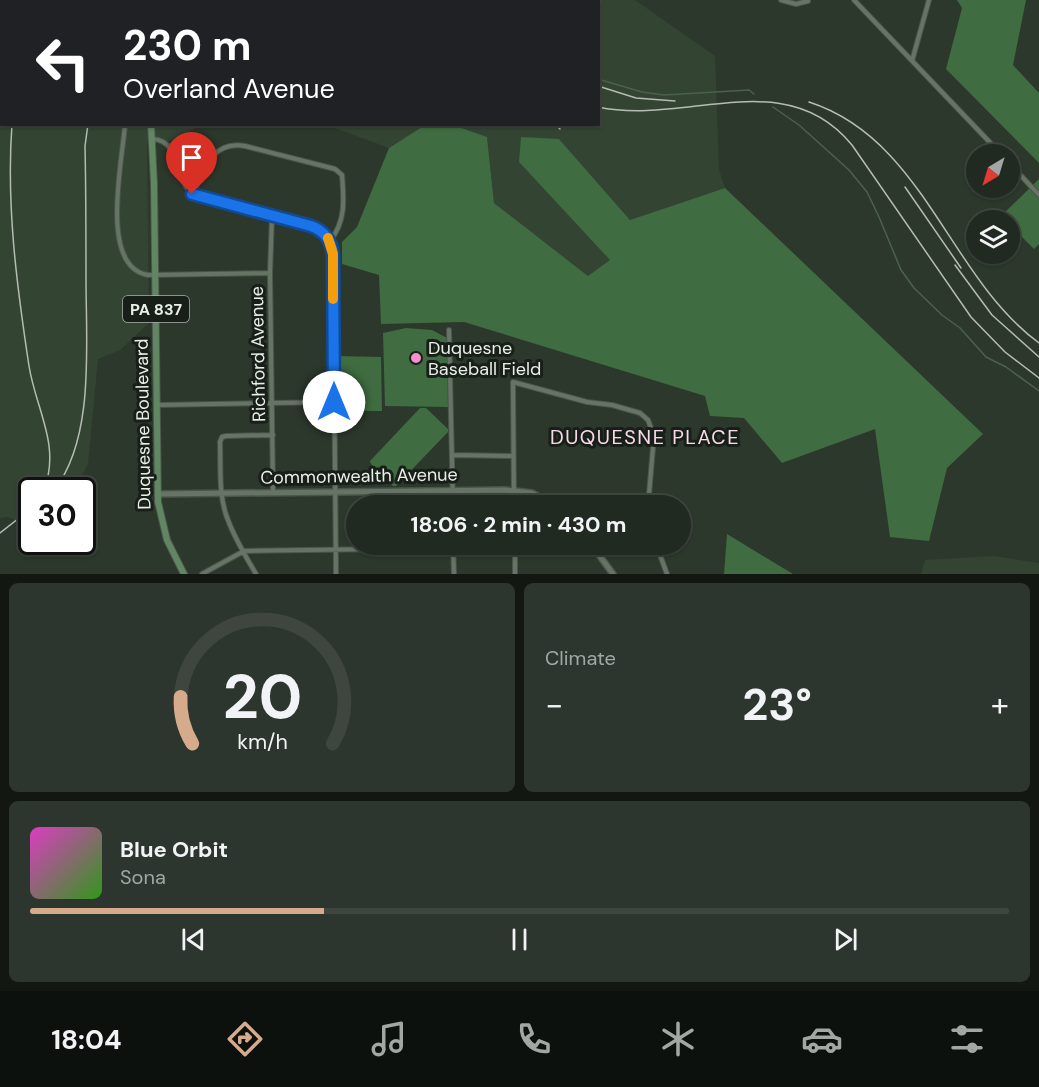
<!DOCTYPE html>
<meta charset="utf-8">
<style>
:root{--surface:#212a21;--page:#2d362e;--text:#f1f3f6;--muted:#a2a7a5;--line:#3e463f;--accent:#d6ab8b}
body{margin:0;font-family:"DM Sans",sans-serif;background:var(--page);color:var(--text);height:100vh;display:flex;flex-direction:column;font-size:22px;white-space:nowrap}
*{box-sizing:border-box;margin:0}
p{font-size:20px;color:var(--muted)}
.icon{flex:none;width:33px;height:33px;fill:none;stroke:currentColor;stroke-width:2;stroke-linecap:round;stroke-linejoin:round}
.map{position:relative;height:574px;overflow:hidden}
.panel{display:flex;flex-direction:column;gap:9px;padding:9px;background:#121712;flex:1}
.panel>*{flex:none}
.banner{position:absolute;left:0px;top:0px;width:600px;height:126px;box-shadow:0 2px 4px #0004,0 0 0 2px var(--line);background:#202124;color:#fff;overflow:hidden}
.needle{width:39px;rotate:218deg}
.controls{position:absolute;left:966px;top:144px;display:grid;gap:12px}
.controls a{display:grid;place-items:center;width:54px;height:54px;border-radius:50%;background:var(--surface);box-shadow:0 2px 4px #0004,0 0 0 2px var(--line);font-size:30px}
.speed{position:absolute;left:18px;top:477px;display:flex;gap:12px;font-size:30px;font-weight:700;text-align:center}
.speed>*{display:grid;place-content:center;width:78px;height:78px;border-radius:50%;background:var(--surface);box-shadow:0 2px 4px #0004,0 0 0 2px var(--line);line-height:1}
.speed .limit{border:3px solid #111;border-radius:9px;background:#fff;color:#111}
.pin{position:absolute;display:grid;place-items:center;width:51px;height:51px;color:#fff;margin:-62px -26px;border-radius:50% 50% 50% 0;rotate:-45deg;box-shadow:0 0 6px #0007}
.pin .icon{rotate:45deg}
.me{position:absolute;width:66px;margin:-33px;rotate:0deg;stroke-linejoin:round;filter:drop-shadow(0 0 4px #0008)}
.turn{display:flex;align-items:center;gap:21px;height:126px;padding:0 24px;font-size:27px}
.turn .icon{width:78px;height:78px;stroke-width:2.5}
.turn b{display:block;font-size:42px;line-height:51px}
.big{font-size:45px;font-weight:700;line-height:1.1}
.panel .tile{flex:1;display:flex;flex-direction:column;justify-content:center;gap:9px;min-width:0;padding:0 21px;border-radius:9px;background:var(--page)}
.panel .dial{align-items:center;gap:0}
.dial svg{height:156px;overflow:visible;fill:none;stroke:var(--line);stroke-width:7;stroke-linecap:round;text-anchor:middle}
.dial text{fill:var(--text);stroke:none}
.song{display:flex;align-items:center;gap:18px}
.cover{width:72px;height:72px;border-radius:9px;background:linear-gradient(135deg,hsl(310 70% 55%),hsl(110 70% 35%))}
.played{height:6px;border-radius:3px;background:linear-gradient(90deg,var(--accent) 30%,var(--line) 30%)}
.keys{display:flex;justify-content:space-around;direction:ltr}
.heat{display:flex;justify-content:space-between;align-items:center;font-size:33px;direction:ltr}
.panel .tiles{flex:1;display:grid;gap:9px;grid-template-columns:1fr 1fr}
.tile:last-child{grid-column:span 2}
.trip{position:absolute;left:346px;top:495px;width:345px;height:60px;border-radius:30px;background:var(--surface);box-shadow:0 2px 4px #0004,0 0 0 2px var(--line);font-weight:700;line-height:60px;text-align:center}
.dock{display:flex;height:96px;justify-content:space-around;align-items:center;background:#0d110d;color:var(--muted)}
.dock .icon{width:42px;height:42px}
.dock .selected{color:var(--accent)}
.dock b{font-size:27px;color:var(--text)}
.map>svg:first-child{display:block}
.built{fill:#343}
.green{fill:#3f6c40}
.lines{fill:none;stroke-linecap:round;stroke-linejoin:round}
.stream{stroke:#4a624c;stroke-width:1.5}
.street-casing{stroke:#4b554b;stroke-width:6}
.secondary-casing{stroke:#4b554b;stroke-width:8}
.primary-casing{stroke:#4b554b;stroke-width:8}
.street{stroke:#667466;stroke-width:4}
.secondary{stroke:#667466;stroke-width:5}
.primary{stroke:#618662;stroke-width:6}
.rail{stroke:#b4bcb3;stroke-width:1.5}
.route-casing{stroke:#114b97;stroke-width:15}
.route{stroke:#1a73e8;stroke-width:10}
.slow{stroke:#f59e0b;stroke-width:10}
.poi-dot{fill:#f790cd;stroke:#181e18;stroke-width:2}
.labels{text-anchor:middle;dominant-baseline:central;stroke-width:6;stroke-linejoin:round;paint-order:stroke}
.shield{fill:#181e18;stroke:#aab0a9;stroke-width:1.5}
.shield-label{font-size:16px;font-weight:bold;fill:#e8efe7}
.poi-label{font-size:18px;fill:#e8efe7;stroke:#181e18;text-anchor:start}
.street-label{font-size:18px;fill:#e8efe7;stroke:#181e18}
.neighbourhood-label{font-size:20px;letter-spacing:1.5px;fill:#f8daea;stroke:#181e18}
</style>
<div class="map">
<svg width="1039" height="574" viewBox="0 0 1039 574">
<rect width="100%" height="100%" fill="#2c382c"/>
<path class="built" d="M0 0H635L715 56 719 170 725 188 630 220 559 139 519 162 611 260 588 276 494 203 487 137 450 125 598 124V2H2V124L201 125 176 140 147 144 149 323 120 350 98 359 88 464 74 490H32L31 527 8 517 0 518Z
M327 125H425L389 148Z
M994 556 1039 563V574H921L925 560Z"/>
<path class="green" d="M957 0H1026L1013 65 1039 93V163L946 69 962 8Z
M450 124 487 137 494 203 588 276 610 260 519 162 521 137 559 139 630 220 725 188 983 434 947 468 929 541 890 537 875 429 782 463 744 418 710 416 705 396 464 322 381 324 379 275 342 264V242L357 227 389 148 425 125Z
M1039 179V244L1034 249 1010 225V220H1006L1001 216Z
M406 328 432 330 447 338 448 407 385 406 383 333Z
M338 356 381 357 382 411H340Z
M420 408H426L448 429V432L396 486H393L371 464 370 461Z
M727 534 793 574H724Z"/>
<g class="lines">
<path class="stream" d="M498 0 500 2
M11 2V0
M598 79 642 92 664 95 749 90 754 94
M773 107 799 125 849 170 867 192 879 217 901 270 914 288 942 315 960 328 986 357 1006 367 1039 391"/>
<g class="street-casing">
<path id="street" d="M781 0 796 4 808 1
M854 0 1001 154
M912 61 929 0
M125 124C123 159 98 267 148 275L270 273
M153 139C182 141 174 181 193 194L311 226C324 231 331 239 333 254L336 574
M1010 164 1039 195
M193 194C203 170 212 140 245 146L335 169 342 175C344 200 346 221 330 241
M272 216 270 273 273 492
M449 330 453 506
M157 405 334 402
M452 455 513 456
M514 506 513 382 587 402 612 405 640 413 648 420 654 436 648 506
M453 544 454 574
M515 544V574
M656 544 667 574
M202 574 244 551 592 546
M256 574C246 557 235 539 228 520 218 496 221 467 220 442L222 437 226 436 273 435"/>
</g>
<g class="secondary-casing">
<path id="secondary" d="M158 494 505 490 532 493 558 506
M591 544 613 574"/>
</g>
<g class="primary-casing">
<path id="primary" d="M130 0V2
M151 124 154 184 158 502 167 540 184 574"/>
</g>
<use href="#street" class="street"/>
<use href="#secondary" class="secondary"/>
<use href="#primary" class="primary"/>
<path class="rail" d="M441 0 443 2
M487 0 489 2
M67 2 68 0
M218 2 222 0
M598 86 636 98 675 101
M809 102C924 139 948 276 1039 343
M598 107C686 126 785 63 852 145L971 317 1005 352 1039 378
M12 124C6 205 17 287 29 366 36 410 61 445 44 490
M555 124 560 129
M905 187 961 268
M955 265 992 315 1039 357
M54 490C95 439 86 343 86 280 86 235 86 191 85 146L88 124
M0 533 32 508"/>
</g>
<g class="lines">
<g class="route-casing">
<path id="route" d="M192 194 311 226C324 231 331 239 333 254L334 402"/>
</g>
<use href="#route" class="route"/>
<path class="slow" d="M328 238 333 254V299"/>
</g>
<circle class="poi-dot" cx="416" cy="358" r="6"/>
<g class="labels">
<rect class="shield" x="123" y="296" width="66" height="26" rx="4.5"/>
<g class="shield-label">
<text x="156" y="309">PA 837</text>
</g>
<g class="poi-label">
<text x="428" y="348">Duquesne<tspan x="428" dy="21">Baseball Field</tspan></text>
</g>
<g class="street-label">
<text transform="translate(258 354) rotate(-91)">Richford Avenue</text>
<text transform="translate(143 424) rotate(-91)">Duquesne Boulevard</text>
<text transform="translate(359 476) rotate(-1)">Commonwealth Avenue</text>
</g>
<g class="neighbourhood-label">
<text x="645" y="437">DUQUESNE PLACE</text>
</g>
</g>
</svg>
<div class="controls">
<a><svg class="needle" viewBox="-14 -14 28 28"><path d="M0-13l5 13h-10z" fill="#e53935"/><path d="M0 13l5-13h-10z" fill="#a2a7a5"/></svg></a>
<a><svg class="icon" aria-label="layers" viewBox="0 0 24 24"><path d="M12 4l9 5-9 5-9-5zM3 14l9 5 9-5"/></svg></a>
</div>
<div class="speed"><div class="limit">30</div></div>
<div class="pin" style="left:192px;top:194px;background:#d93025"><svg class="icon" aria-label="arrive" viewBox="0 0 24 24"><path d="M6 21V4h12l-3 4 3 4H6"/></svg></div>
<svg class="me" style="left:334px;top:402px" viewBox="-20 -20 40 40"><circle r="19" fill="#fff"/><path d="M0-13L10 11 0 6-10 11z" fill="#1a73e8"/></svg>
<div class="trip">18:06 · 2 min · 430 m</div>
<div class="banner">
<div class="turn"><svg class="icon" aria-label="left" viewBox="0 0 24 24"><path d="M17 20v-9H6M10 6l-5 5 5 5"/></svg><div><b>230 m</b>Overland Avenue</div></div>
</div>
</div>
<section class="panel">
<div class="tiles">
<div class="tile dial"><svg viewBox="0 0 100 80">
<path d="M14 69A42 42 0 1 1 86 69"/>
<path d="M14 69A42 42 0 0 1 8 45" stroke="#d6ab8b"/>
<text x="50" y="56" font-size="32" font-weight="700">20</text>
<text x="50" y="72" font-size="11">km/h</text>
</svg></div>
<div class="tile"><p>Climate</p>
<div class="heat"><a>−</a><b class="big">23°</b><a>+</a></div>
</div>
<div class="tile">
<div class="song"><i class="cover"></i><div><b>Blue Orbit</b><p>Sona</p></div></div>
<div class="played"></div>
<div class="keys"><svg class="icon" aria-label="previous" viewBox="0 0 24 24"><path d="M18 5L8 12l10 7zM5 5v14"/></svg><svg class="icon" aria-label="pause" viewBox="0 0 24 24"><path d="M8 5v14M16 5v14"/></svg><svg class="icon" aria-label="next" viewBox="0 0 24 24"><path d="M6 5l10 7-10 7zM19 5v14"/></svg></div>
</div>
</div>
</section>
<nav class="dock">
<b>18:04</b>
<svg class="icon selected" aria-label="directions" viewBox="0 0 24 24"><path d="M12 3l9 9-9 9-9-9zM9 14v-3h6M13 9l2 2-2 2"/></svg>
<svg class="icon" aria-label="music" viewBox="0 0 24 24"><path d="M9 18V5l10-2v13"/><circle cx="6" cy="18" r="3"/><circle cx="16" cy="16" r="3"/></svg>
<svg class="icon" aria-label="phone" viewBox="0 0 24 24"><path d="M5 4h4l2 5-3 2q2 4 5 5l2-3 5 2v4C11 20 4 13 5 4z"/></svg>
<svg class="icon" aria-label="climate" viewBox="0 0 24 24"><path d="M12 3v18M4 7l16 10M4 17L20 7"/></svg>
<svg class="icon" aria-label="car" viewBox="0 0 24 24"><path d="M5 17H2v-5l4-1 3-4h7l3 4 3 1v5h-3M9 17h6M6 11h13"/><circle cx="7" cy="17" r="2"/><circle cx="17" cy="17" r="2"/></svg>
<svg class="icon" aria-label="filters" viewBox="0 0 24 24"><path d="M4 7h16M4 17h16"/><circle cx="9" cy="7" r="2"/><circle cx="15" cy="17" r="2"/></svg>
</nav>
